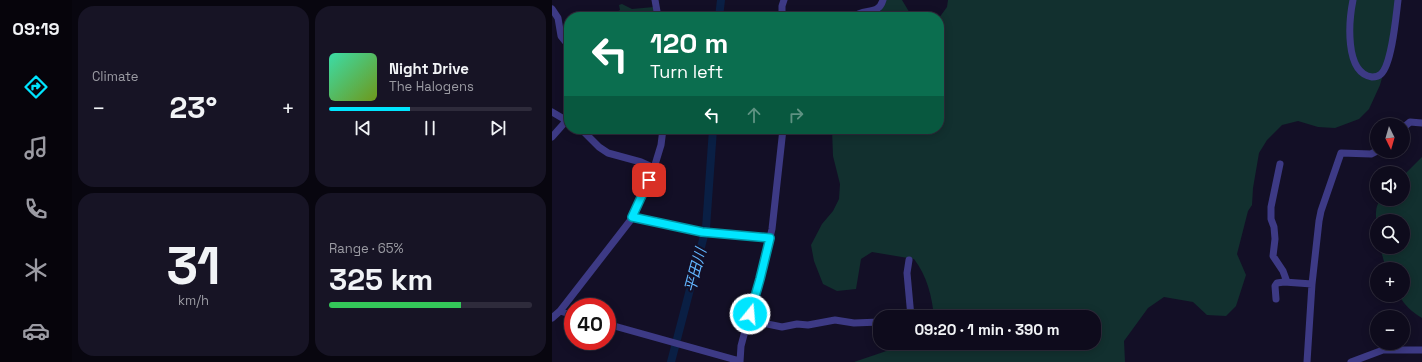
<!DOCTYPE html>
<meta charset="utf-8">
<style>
:root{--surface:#0e0b1c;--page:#171425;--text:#f1f3f6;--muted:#9b9ba3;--line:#2e2b3b;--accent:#00e5ff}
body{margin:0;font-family:"Space Grotesk","Noto Sans JP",sans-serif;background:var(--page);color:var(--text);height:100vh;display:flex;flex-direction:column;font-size:15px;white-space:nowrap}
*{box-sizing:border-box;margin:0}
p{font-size:13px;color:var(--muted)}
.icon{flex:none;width:22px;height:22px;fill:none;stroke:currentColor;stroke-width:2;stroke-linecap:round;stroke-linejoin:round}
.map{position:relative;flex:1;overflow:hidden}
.sheet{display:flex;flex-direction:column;gap:6px;padding:6px;background:#08060f;width:480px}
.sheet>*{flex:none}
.banner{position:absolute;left:12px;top:12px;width:380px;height:122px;border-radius:16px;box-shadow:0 2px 10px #0003,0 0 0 1px var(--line);background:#0b6e4f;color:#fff;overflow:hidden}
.needle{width:26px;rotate:175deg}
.controls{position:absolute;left:818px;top:118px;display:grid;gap:8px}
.controls a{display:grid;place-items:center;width:40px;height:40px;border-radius:50%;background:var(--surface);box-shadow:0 2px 10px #0003,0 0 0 1px var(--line);font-size:20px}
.speed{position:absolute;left:12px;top:298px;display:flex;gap:8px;font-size:20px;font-weight:700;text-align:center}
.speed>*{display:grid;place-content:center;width:52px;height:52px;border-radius:50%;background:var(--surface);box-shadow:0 2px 10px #0003,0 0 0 1px var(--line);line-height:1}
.speed .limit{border:6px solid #d22;background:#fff;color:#111}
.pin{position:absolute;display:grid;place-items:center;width:34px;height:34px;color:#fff;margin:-17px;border-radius:8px;box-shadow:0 2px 6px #0006}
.me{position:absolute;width:44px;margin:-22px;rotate:17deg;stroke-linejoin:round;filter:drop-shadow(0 0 3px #0008)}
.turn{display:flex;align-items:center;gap:14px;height:84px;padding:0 20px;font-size:18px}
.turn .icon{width:52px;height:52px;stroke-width:2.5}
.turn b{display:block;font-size:28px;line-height:34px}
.lanes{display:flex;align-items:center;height:38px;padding:0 20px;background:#0003;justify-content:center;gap:20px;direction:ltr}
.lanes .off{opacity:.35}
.big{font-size:30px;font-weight:600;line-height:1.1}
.sheet .card{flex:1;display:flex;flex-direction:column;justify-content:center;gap:6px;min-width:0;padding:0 14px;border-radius:16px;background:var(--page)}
.sheet .dial{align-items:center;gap:0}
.dial b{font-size:52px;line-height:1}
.song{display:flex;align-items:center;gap:12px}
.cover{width:48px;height:48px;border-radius:6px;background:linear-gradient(135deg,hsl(160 70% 55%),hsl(80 70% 35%))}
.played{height:4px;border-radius:2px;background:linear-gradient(90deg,var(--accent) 40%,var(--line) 40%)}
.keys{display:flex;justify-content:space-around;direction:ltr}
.heat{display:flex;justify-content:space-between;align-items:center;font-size:22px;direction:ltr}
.charge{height:6px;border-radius:3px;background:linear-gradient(90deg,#34c759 65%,var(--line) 0)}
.sheet .tiles{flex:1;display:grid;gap:6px;grid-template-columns:repeat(2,1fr)}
.trip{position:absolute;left:321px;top:310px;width:228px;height:40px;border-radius:16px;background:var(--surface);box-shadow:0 2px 10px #0003,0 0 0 1px var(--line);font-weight:600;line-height:40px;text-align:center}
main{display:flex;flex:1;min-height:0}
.menu{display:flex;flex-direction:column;width:72px;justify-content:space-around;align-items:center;background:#06040b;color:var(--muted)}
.menu .icon{width:28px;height:28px}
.menu .current{color:var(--accent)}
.menu b{font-size:18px;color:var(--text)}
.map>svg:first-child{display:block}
.green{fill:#12302f}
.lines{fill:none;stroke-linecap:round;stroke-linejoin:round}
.river{stroke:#0a1f44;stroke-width:8}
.minor{stroke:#3d3a85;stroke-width:7}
.route-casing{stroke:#0095a6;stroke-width:10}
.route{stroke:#00e5ff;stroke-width:7}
.labels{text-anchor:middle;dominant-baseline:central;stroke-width:4;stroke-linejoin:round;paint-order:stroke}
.water-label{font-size:15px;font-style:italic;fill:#62b6ff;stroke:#130f26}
</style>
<main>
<nav class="menu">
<b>09:19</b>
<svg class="icon current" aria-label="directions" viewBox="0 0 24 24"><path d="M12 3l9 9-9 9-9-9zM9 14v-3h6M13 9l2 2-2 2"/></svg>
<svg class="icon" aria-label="music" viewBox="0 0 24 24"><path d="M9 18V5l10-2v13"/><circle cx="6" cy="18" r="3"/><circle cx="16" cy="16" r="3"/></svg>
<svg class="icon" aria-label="phone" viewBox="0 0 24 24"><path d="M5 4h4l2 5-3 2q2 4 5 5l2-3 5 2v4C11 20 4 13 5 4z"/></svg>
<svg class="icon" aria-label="climate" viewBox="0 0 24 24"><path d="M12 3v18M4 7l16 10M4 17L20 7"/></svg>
<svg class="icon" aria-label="car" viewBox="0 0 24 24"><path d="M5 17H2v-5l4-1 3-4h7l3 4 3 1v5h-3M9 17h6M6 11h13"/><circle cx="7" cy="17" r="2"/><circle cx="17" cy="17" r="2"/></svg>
</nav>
<section class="sheet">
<div class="tiles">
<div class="card"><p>Climate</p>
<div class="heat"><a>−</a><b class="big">23°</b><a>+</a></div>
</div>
<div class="card">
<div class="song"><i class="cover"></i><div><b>Night Drive</b><p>The Halogens</p></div></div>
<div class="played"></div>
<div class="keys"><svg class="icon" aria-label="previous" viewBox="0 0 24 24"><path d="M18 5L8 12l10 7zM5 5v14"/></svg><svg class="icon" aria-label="pause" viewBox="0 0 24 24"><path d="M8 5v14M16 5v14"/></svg><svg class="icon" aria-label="next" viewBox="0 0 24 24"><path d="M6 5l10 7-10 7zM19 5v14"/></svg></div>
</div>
<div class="card dial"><b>31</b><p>km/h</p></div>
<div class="card"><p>Range · 65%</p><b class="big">325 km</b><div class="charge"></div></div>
</div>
</section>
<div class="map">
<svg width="870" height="362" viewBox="0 0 870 362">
<rect width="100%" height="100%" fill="#130f26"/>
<path class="green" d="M330 0H350L359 15 367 17H328Z
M396 0H849L840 43 828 85 817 109 807 119 783 128 766 127 746 121 730 125 715 140 707 153 701 188 700 205 696 211 685 254 694 275 684 306 674 316 655 315 641 302 612 297 596 308 572 341 573 362H302L358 343H542V317H382C380 296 375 276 362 259L320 252 309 259 304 289 285 291 271 284 262 261 259 245 270 224 281 211 287 199 288 184 281 156 280 129H387V18L395 7Z
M70 4 80 9 102 7 104 17H56L68 10 67 5Z
M870 157V318C860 312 852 305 847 295H851V269H834L828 247H851V221H825V228C824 218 822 207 829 199H851V176Z"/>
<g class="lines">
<path class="river" d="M167 17 169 0
M119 362 154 228 161 129"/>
<path class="minor" d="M103 0 106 17
M801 0C797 20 792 73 820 77 823 77 827 76 829 74 840 64 844 16 846 0
M0 9 6 18 9 36 17 46
M230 17V6L232 0
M302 17C311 7 326 17 331 0
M0 112 17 122
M851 128 858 122 870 123
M29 129 47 147 56 153 89 162 102 168
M0 137 15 120
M728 164 719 207V219L722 227 723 239 721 256 731 271 735 282
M81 217 150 232 218 238
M357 260 355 273 359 317
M724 299 723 286 725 283 732 282 760 284
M8 311 21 315
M0 318 8 311 81 217 102 168 109 145 111 129
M196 320 230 327 245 324 256 325 283 320 302 323 328 322
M55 324 188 361
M188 362 189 346 193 331 208 279 220 229 231 129
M755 362 760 284 767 221 769 211 789 153 819 154 825 151
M799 362 831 350H870"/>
</g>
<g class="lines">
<g class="route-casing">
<path id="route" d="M97 180 80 217 150 232 218 238 208 279 198 314"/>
</g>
<use href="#route" class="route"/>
</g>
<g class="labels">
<g class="water-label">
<text transform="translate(143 270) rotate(-75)">平田川</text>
</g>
</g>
</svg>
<div class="controls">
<a><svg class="needle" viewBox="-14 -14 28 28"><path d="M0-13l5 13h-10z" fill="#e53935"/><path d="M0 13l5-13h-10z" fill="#9b9ba3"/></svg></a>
<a><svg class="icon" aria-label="sound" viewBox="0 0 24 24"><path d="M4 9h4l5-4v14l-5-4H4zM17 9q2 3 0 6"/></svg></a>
<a><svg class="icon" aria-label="search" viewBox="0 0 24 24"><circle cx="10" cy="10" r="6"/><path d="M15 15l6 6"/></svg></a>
<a>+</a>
<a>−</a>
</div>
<div class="speed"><div class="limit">40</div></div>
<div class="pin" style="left:97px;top:180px;background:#d93025"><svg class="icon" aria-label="arrive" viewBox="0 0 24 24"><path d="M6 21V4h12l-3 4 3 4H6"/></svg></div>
<svg class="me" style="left:198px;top:314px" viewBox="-20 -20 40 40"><circle r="17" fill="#00e5ff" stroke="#fff" stroke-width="3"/><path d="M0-11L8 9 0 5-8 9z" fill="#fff"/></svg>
<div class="trip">09:20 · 1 min · 390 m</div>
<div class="banner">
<div class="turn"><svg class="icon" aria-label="left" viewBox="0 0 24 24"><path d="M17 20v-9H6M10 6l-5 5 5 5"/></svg><div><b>120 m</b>Turn left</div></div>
<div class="lanes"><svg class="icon" aria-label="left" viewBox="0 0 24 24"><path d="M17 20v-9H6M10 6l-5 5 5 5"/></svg><svg class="icon off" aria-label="ahead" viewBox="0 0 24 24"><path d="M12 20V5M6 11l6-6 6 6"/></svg><svg class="icon off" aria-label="right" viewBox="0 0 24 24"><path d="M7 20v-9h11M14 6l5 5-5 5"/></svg></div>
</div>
</div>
</main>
